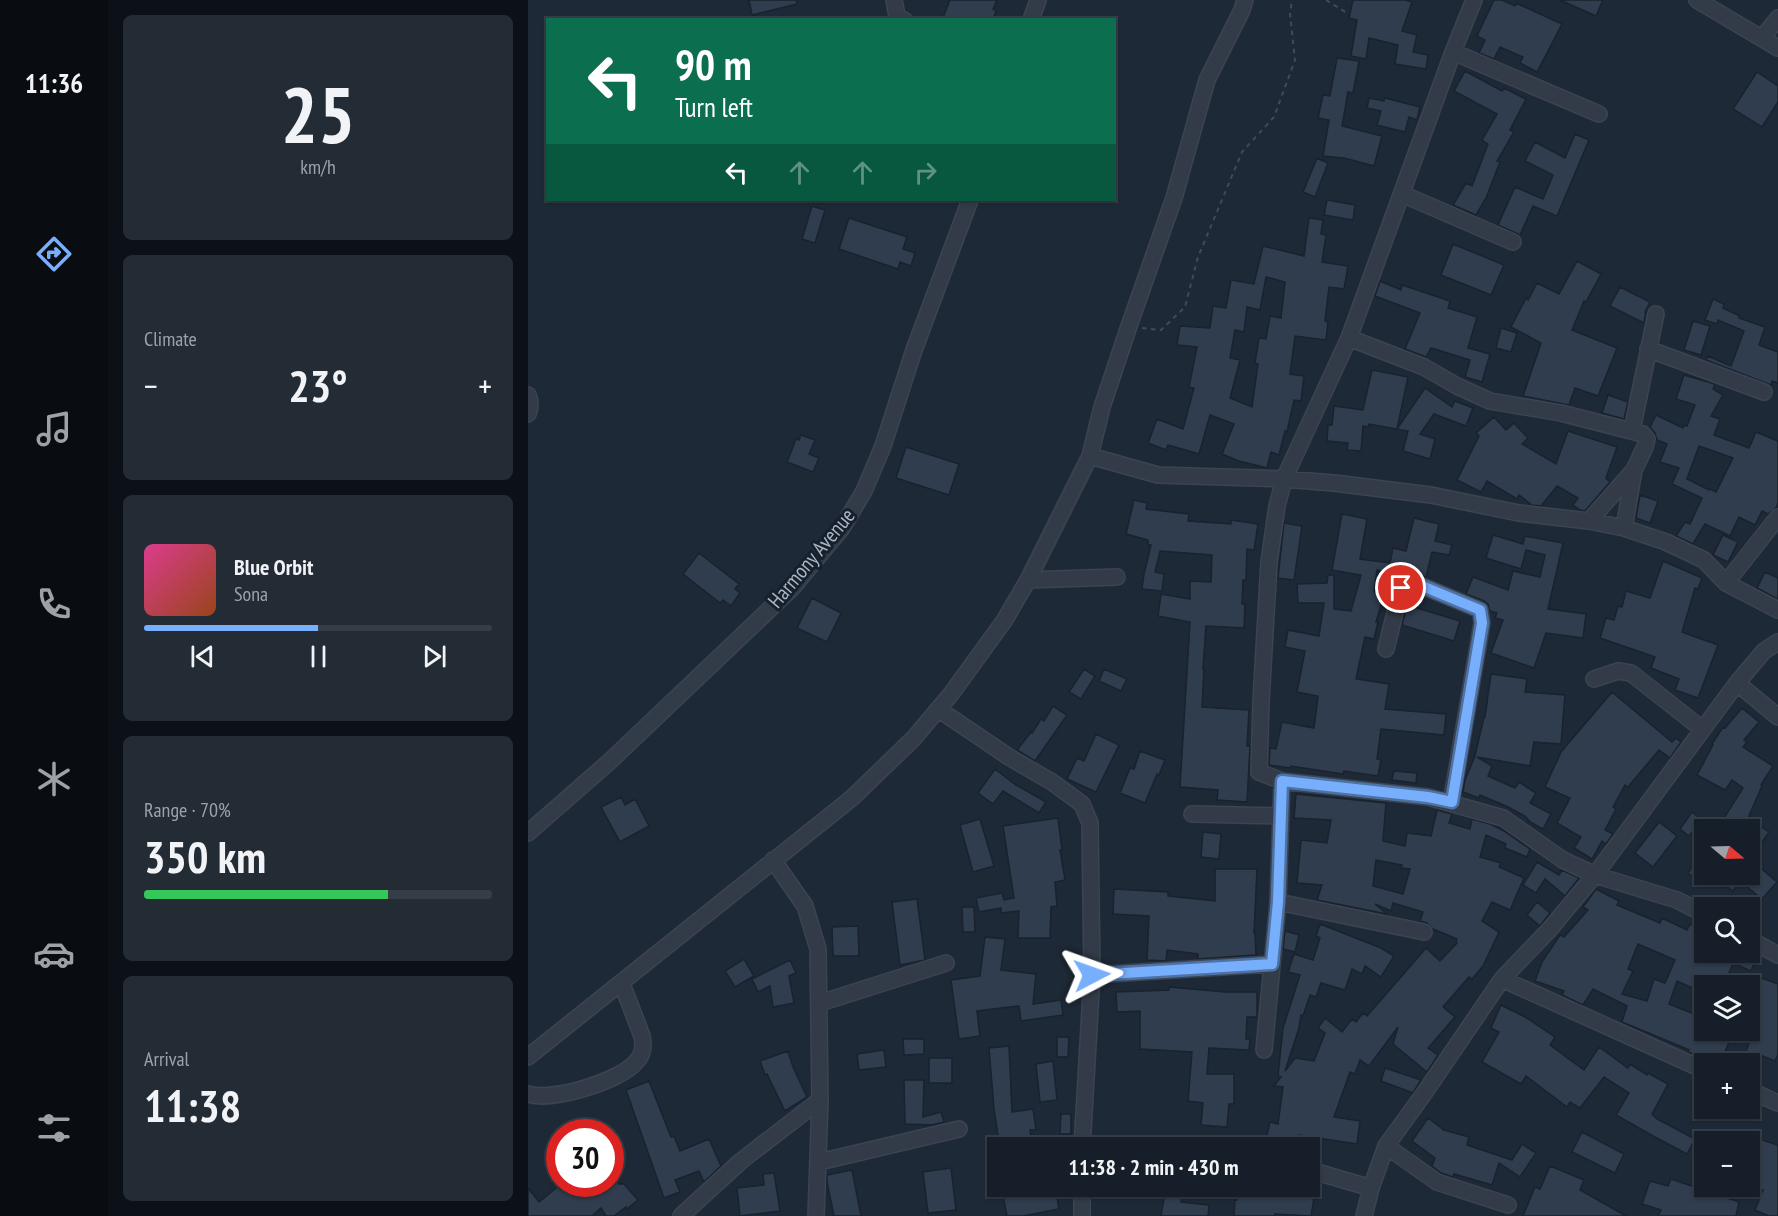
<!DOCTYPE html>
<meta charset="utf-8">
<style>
:root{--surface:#161f29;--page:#232c35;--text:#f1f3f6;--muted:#9ea2a8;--line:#353d46;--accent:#78affd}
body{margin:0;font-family:"PT Sans Narrow",sans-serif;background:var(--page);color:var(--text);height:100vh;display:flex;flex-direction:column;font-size:22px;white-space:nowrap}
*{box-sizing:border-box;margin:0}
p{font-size:20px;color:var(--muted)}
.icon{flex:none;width:33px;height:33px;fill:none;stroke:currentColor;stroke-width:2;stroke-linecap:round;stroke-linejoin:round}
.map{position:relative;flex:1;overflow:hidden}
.details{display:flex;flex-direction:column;gap:15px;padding:15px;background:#0c1117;width:420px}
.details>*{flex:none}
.hud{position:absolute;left:18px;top:18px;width:570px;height:183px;border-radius:0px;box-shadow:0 2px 4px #0004,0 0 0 2px var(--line);background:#0b6e4f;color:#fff;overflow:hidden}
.needle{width:39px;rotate:109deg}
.fabs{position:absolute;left:1166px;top:819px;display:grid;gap:12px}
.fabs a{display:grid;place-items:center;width:66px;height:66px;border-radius:0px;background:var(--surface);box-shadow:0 2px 4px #0004,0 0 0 2px var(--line);font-size:30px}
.speed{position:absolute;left:18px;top:1119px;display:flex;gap:12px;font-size:30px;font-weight:700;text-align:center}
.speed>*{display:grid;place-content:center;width:78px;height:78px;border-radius:50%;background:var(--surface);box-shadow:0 2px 4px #0004,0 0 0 2px var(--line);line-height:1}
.speed .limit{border:9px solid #d22;background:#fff;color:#111}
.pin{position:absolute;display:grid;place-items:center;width:51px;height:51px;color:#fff;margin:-26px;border:3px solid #fff;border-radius:50%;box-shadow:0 2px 6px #0007}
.me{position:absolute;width:66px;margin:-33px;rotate:86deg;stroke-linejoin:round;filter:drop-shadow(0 0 4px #0008)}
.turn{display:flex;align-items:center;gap:21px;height:126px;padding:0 30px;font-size:27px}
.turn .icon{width:78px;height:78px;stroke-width:2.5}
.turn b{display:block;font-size:42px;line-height:51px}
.lanes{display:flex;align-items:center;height:57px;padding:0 30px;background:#0003;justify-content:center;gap:30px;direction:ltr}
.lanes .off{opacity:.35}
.big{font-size:45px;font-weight:700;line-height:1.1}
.details .card{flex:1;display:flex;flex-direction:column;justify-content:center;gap:9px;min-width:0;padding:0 21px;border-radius:9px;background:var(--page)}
.details .dial{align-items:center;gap:0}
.dial b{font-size:78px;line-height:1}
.song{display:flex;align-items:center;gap:18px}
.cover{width:72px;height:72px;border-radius:9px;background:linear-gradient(135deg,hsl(330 70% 55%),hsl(20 70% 35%))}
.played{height:6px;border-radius:3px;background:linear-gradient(90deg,var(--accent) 50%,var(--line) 50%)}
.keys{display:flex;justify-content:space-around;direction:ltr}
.heat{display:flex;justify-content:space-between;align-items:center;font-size:33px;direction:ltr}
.charge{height:9px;border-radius:4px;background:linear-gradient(90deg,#34c759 70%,var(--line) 0)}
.trip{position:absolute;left:459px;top:1137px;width:333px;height:60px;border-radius:0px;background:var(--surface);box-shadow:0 2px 4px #0004,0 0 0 2px var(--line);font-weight:700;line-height:60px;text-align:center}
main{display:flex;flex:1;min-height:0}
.tab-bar{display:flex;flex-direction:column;width:108px;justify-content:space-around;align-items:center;background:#090c10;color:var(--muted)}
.tab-bar .icon{width:42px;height:42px}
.tab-bar .on{color:var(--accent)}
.tab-bar b{font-size:27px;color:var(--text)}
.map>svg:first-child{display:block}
.building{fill:#303d4e;stroke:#19222e;stroke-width:1.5;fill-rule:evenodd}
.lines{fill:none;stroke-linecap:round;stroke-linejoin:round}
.minor-casing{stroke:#3b4451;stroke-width:18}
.path{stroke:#394f51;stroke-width:2;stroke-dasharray:4.5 4.5;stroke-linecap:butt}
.minor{stroke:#323b47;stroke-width:15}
.route-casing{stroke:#4e72a4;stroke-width:15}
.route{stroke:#78affd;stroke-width:10}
.labels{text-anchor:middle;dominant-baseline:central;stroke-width:6;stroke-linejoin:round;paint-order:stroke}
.street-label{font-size:21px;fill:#abb6c5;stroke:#17202c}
</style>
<main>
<nav class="tab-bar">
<b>11:36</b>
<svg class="icon on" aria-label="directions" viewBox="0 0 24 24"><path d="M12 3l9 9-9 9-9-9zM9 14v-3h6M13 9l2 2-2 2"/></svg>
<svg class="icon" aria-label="music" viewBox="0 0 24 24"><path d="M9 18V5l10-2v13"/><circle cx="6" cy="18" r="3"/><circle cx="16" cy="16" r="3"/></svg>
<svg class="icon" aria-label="phone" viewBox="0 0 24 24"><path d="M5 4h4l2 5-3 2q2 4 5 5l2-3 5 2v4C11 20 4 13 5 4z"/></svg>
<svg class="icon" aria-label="climate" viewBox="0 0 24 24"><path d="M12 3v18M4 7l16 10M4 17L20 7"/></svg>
<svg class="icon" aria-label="car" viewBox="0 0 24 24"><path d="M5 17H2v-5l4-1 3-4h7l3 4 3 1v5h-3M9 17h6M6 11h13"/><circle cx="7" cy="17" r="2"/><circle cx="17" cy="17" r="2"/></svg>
<svg class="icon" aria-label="filters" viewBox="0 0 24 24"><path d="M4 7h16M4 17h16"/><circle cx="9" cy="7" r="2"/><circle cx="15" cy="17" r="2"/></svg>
</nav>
<section class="details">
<div class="card dial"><b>25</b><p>km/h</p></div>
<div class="card"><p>Climate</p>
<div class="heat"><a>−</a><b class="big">23°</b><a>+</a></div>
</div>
<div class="card">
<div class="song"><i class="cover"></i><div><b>Blue Orbit</b><p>Sona</p></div></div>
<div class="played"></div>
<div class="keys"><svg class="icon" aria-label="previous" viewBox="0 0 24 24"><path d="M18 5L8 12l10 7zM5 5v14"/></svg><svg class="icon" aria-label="pause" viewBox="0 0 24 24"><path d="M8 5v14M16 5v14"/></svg><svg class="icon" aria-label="next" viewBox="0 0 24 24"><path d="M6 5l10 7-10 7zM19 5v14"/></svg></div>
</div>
<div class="card"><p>Range · 70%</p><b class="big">350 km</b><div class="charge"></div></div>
<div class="card"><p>Arrival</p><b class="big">11:38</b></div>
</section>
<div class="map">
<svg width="1250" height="1216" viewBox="0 0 1250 1216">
<rect width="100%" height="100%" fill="#1e2937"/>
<path class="building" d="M221 0H268L269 4 224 15Z
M422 0H469L465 9 468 11 465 20H414Z
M825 0H877L884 2 874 31 889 35 885 52 900 55 898 69 867 64 870 45 841 38 838 59 823 56 829 20 821 18Z
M966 0H974L987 6 988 3 1034 24 1009 72 992 63 995 57 972 47 966 59 951 53 957 40 949 36Z
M1032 0H1075L1068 16Z
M809 58 831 61 825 93 820 92 814 126 854 136 846 166 816 158 795 156 801 120 790 118 795 95 802 96Z
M937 71 974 91 976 88 998 99 982 130 986 132 969 161 972 162 958 198 948 215 925 205 938 183 944 186 960 144 954 140 969 114 926 91Z
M1229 72 1250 86V102L1234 127 1205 109Z
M841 98 856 101 857 98 892 107 889 120 881 117 877 132 849 125 853 111 839 108Z
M1047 134 1061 140 1029 216 1005 206 992 235 970 225 987 187 1015 199 1025 175 997 161 1007 142 1037 158Z
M789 158 800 163 787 197 775 192Z
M799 200 827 205 825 220 796 215Z
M284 206 297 210 287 243 274 239Z
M321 218 379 237 375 249 387 253 383 266 372 262 370 269 311 249Z
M781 218 795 220 793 234 798 235 794 262 820 266 816 289 801 287 797 321 800 322 798 340 767 336 762 374 776 376 773 401 766 400 759 432 757 431 751 455 743 452 739 468 711 461 694 454 706 424 682 415 671 454 640 445 638 450 620 443 629 419 655 429 666 388 661 387 669 347 649 345 652 326 682 328 685 306 698 308 703 280 726 284 735 246 776 256ZM738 277 757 282 753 318 742 316 738 339 731 338 727 363 730 364 724 407 702 398 712 360 702 358 707 330 716 332 719 307 732 310Z
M925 244 976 265 963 295 913 275Z
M1049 261 1073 274 1058 302 1056 301 1044 330 1089 348 1070 396 1047 388 1041 405 995 396 1013 343 983 327 998 298 1000 300 1009 283 1031 294Z
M852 281 873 290 874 285 922 301 920 308 949 317 940 348 962 354 954 382 937 377 942 360 903 348 898 357 877 349 892 313 847 296Z
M1092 287 1122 302 1117 312H1118L1116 323 1082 306Z
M1185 299 1196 304 1195 308 1212 316 1211 318 1237 327 1231 345 1250 352V383L1244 381 1243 385 1178 360 1180 356 1203 366 1216 331 1190 320 1189 324 1177 320Z
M1165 321 1182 326 1173 355 1156 350Z
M973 328 989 333 983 352 968 348Z
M844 370 880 377 869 429 897 388 924 407 927 401 945 408 938 426 906 414 892 434 907 439 902 459 875 451 880 431 841 424 840 427 835 426 833 451 819 450 820 443 799 441 800 425H804L806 406 835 410Z
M1156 375 1187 384 1185 389 1195 395 1183 416 1192 419 1186 435 1221 448 1228 432 1250 441V503L1248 508 1240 514 1234 511 1227 525 1211 517 1202 536 1177 524 1165 544 1148 536 1157 522 1162 524 1174 498 1144 484 1151 468 1132 462 1139 444 1129 440 1127 433 1122 427 1128 415 1155 428 1156 425 1159 426 1167 405 1148 399ZM1171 446 1205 458 1188 492 1182 489 1181 490 1159 479Z
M1080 395 1100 402 1096 419 1074 413Z
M966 417 978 430 986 423 1000 438 994 444 1028 464 1040 431 1089 447 1078 478 1082 482 1057 511 1052 510 1045 505 1050 498 1029 486 1013 506 1004 505 991 495 989 499 959 481 953 492 929 480 951 436 948 433Z
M273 435 287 440 281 454 291 458 285 472 259 462 268 439 271 440Z
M378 447 431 464 421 495 368 478Z
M1112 495 1130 501 1122 523 1108 518Z
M606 500 619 503 618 509 661 514 660 521 703 524V520L730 524 726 550 719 549 718 580H715L714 604H717L716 628 678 626 675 669H676L674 707 721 710 719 746H722L719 802 689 800 690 790 652 787 662 622 630 616 633 594 662 599V581L683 582 684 555 632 551 627 572 636 574 634 591 614 589 616 574 623 545H620V540L598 534Z
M814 514 839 519 832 559 862 563 865 548 878 551 886 518 911 524 907 541 924 545 921 555 904 552 898 577 881 572H875L871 575 849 570 846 592 856 595 848 622H850L846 639 837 637 828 679 861 684 857 709 918 714 916 735 853 729 849 759 853 760 850 776 816 771 815 774 763 766V768L741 765 742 748 748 749 754 722 786 728 790 696 769 692 777 651 757 647 760 630 791 636 796 603H770L769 584 799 583 800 575H806V609L823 611 833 575 804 570Z
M756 523 774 526 766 580 750 578Z
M965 535 995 544 997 536 1035 543 1020 609 1058 614 1055 638 1018 633 1006 668 963 653 975 620 967 618 969 613 962 611 960 604 956 601 938 594 945 577 980 590 985 571 1012 577 1017 555 998 550 993 569 958 558Z
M1195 535 1210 542 1200 562 1185 555Z
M171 553 211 584 207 589 212 593 203 606 195 600 192 603 155 574Z
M1135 561 1174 578 1170 589 1167 588 1154 632 1190 645 1170 698 1147 690 1151 679 1123 668 1127 657 1072 638 1078 618 1086 620 1090 606 1094 607 1098 591 1122 598Z
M1237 572 1250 578V599L1229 588Z
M284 598 313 613 299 642 269 628Z
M879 605 932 621 926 641 874 625Z
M556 669 567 676 553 699 541 692Z
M576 669 599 679 593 691 571 681Z
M963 674 999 679 997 692 1037 695 1033 744 1006 742 1002 766 949 757 964 766 960 776 987 788 991 782 1008 793 1002 803 1023 814 1015 829 1002 822 997 816 978 806 952 795 951 798 935 792 937 780 947 756 956 717H957Z
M1084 692 1144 742 1148 738 1153 742 1142 758 1131 750 1100 787 1097 785 1085 807 1088 809 1077 830 1085 834 1078 844 1074 841 1064 859 1046 848 1053 837 1029 823 1042 798 1017 787 1033 752Z
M525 706 539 715 507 761 489 750 503 732 504 733 513 719 516 721Z
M1214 708 1231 722 1216 740 1219 742 1215 747 1245 766 1233 785 1234 786 1220 818 1241 832 1222 859 1249 882 1234 899 1212 881 1205 891 1182 874H1221V830H1198L1191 826 1215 788 1204 780 1197 790 1169 775 1185 745 1184 744 1195 727 1197 728Z
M568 734 591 745 568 792 539 779 549 758 556 761Z
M612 751 637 760 631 775 629 774 617 803 592 793 602 768 606 769Z
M467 769 488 785 518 802 511 813 475 791 465 804 450 793Z
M866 771 889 773 888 783 864 780Z
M768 794 858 803 855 841 877 846 879 833 903 836 909 810 924 814 921 823 942 829 944 819 962 824 976 831 1002 849 999 857 977 848 978 844 958 835 952 857 973 863 971 867 996 878 982 910 964 902 954 921 971 932 955 966 944 979 941 977 915 1007 927 1017 900 1048 910 1055 899 1072 865 1044 870 1027 841 1066 832 1060 827 1074 822 1072 806 1117 832 1121 829 1144 771 1135 769 1148H751L737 1144 742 1122 750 1124 755 1087 746 1086 753 1077 750 1076 755 1028 772 975 760 972 766 954 785 960 792 938 788 936 792 924 853 948 866 956 853 977 837 966 834 974 824 969 817 990 793 983 788 997 782 995 775 1016 773 1015 771 1028 757 1071 767 1058 786 1061 797 1033 790 1028 797 1018 814 1032 824 1019 828 1022 835 1013 839 1016 898 948 912 961 929 943 928 942 929 939 905 929 899 923 892 921 895 912 865 903 863 911 847 904 859 914 789 900 794 885 769 883 773 840 799 843 803 820 766 818ZM848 860 874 865 873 868 882 869 875 894 845 886Z
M93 797 97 805 107 799 121 826 92 842 73 807Z
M1164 812 1174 820 1161 836 1152 829Z
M530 818 534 850H532L537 880 527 882 529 906 523 907 522 938H490L491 911 473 913V908L451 912 448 898 474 893 476 900 486 898 475 826Z
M452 819 466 866 445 872 432 825Z
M1131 822 1149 836 1125 867 1107 853Z
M675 832 693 834 691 859 673 857Z
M1176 848V873L1171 881 1160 873Z
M1009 862 1031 875 1034 870 1051 878 1037 896 1017 879 1008 893 995 885Z
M687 869H729L726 933H727L728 955 670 959V954L639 950 638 961 619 960 621 916 585 914 586 889 640 892V896L687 901Z
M1068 889 1091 901 1089 905 1132 923 1134 918 1159 930 1162 924 1176 930V952H1225L1229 955 1223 971 1205 963 1196 986H1176V993L1149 981 1141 1004 1176 1018 1177 1033 1201 1042 1192 1064H1183L1174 1057 1160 1052 1161 1050 1094 1022 1099 1006 1065 989 1055 1005 1034 995 1036 991 1007 981 1014 962 1032 935 1036 937 1060 910 1055 907ZM1110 944 1147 960 1137 983 1126 979 1119 1001 1094 994 1105 971 1100 969Z
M389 899 397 960 372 965 364 902Z
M1009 902 1022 913 1012 926 999 915Z
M434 907H446L447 932H435Z
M330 926 331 956H305L304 927Z
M757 931 771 935 767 952 755 949Z
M457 937 477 939 473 970 508 974 505 1004 533 1000 535 1015 493 1021 491 1006 449 1011 452 1036 431 1039 423 980 452 976Z
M216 959 226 976 207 987 197 971Z
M262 960 268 973 261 976 266 1003 245 1007 242 986 230 992 224 979Z
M1228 976 1250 984V1054L1247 1061 1232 1055 1223 1081 1221 1080V1064H1214L1230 1016 1221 1012V995Z
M641 987 697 992H729V1017H719L718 1039H722L721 1050 681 1048 679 1074H706V1104H701L699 1127 673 1125 675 1103 660 1101 664 1052 612 1049V1011L589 1012 588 992 641 990Z
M973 1005 997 1017 1027 1037 1022 1045 1056 1070 1071 1047 1100 1068 1102 1064 1119 1075 1120 1073 1140 1084 1124 1114 1129 1119 1167 1139 1159 1154 1125 1136 1088 1115 1101 1093 1076 1077 1052 1108 1042 1102 1039 1107 998 1076 993 1084 954 1062 971 1032 963 1028Z
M529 1037H541L540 1057H529Z
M375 1039H396V1054L376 1055Z
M481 1046 484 1112 505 1109 508 1130H502L504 1143 472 1148 466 1109 461 1048Z
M356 1050 358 1067 331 1070 329 1054Z
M260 1051 265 1067 279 1097 257 1111 239 1074 237 1075 232 1061Z
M401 1058H424V1083H401Z
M525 1061 529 1100 512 1102 508 1064Z
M857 1068 893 1080 885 1093 853 1081Z
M376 1080H396L395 1117 413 1112 416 1122 404 1125 377 1124Z
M121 1081 143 1137 146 1136 152 1151 181 1139 193 1166 176 1182 171 1171 147 1180 152 1192 136 1198 98 1090Z
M533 1114H543V1134H532Z
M900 1118 916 1130 941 1137 939 1145 984 1160 994 1144 1008 1153 992 1177 971 1163 964 1185 926 1174 925 1177 913 1173 904 1166 907 1158 884 1141Z
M1194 1130 1221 1139V1136L1250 1145V1216H1241L1227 1210 1235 1190 1231 1189 1232 1185 1221 1181V1142H1190Z
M1054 1132 1096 1154 1087 1173 1044 1152Z
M1022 1166 1056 1180 1052 1190 1098 1216H995L1007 1187 1012 1189Z
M423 1168 428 1210 400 1213 395 1172Z
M324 1170 333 1216H306L299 1182V1175Z
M82 1172 91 1184H96L110 1200 99 1209 98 1207 86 1216H78L73 1208 64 1216H0V1188L11 1202 33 1184H41L50 1195 66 1184H82Z
M246 1173 252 1211 212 1216 209 1188 236 1185 235 1174Z
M1143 1179 1211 1202 1208 1216H1130L1133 1210 1114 1204 1122 1181 1140 1186Z
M473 1186H527L531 1209 495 1216H479Z
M640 1186H654L653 1202 681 1205 680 1216H633L637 1192H640Z
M710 1186H788L783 1216 747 1214V1216H706L707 1200H709Z"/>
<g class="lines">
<g class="minor-casing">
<path id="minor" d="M366 0 369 16 376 20
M946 0 925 52 821 338 756 479 749 506 741 562 733 702 731 772 754 781 900 797 975 818 1035 860 1067 875 1149 900 1176 914
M1169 0 1250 48
M503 20 510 0
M1234 38 1250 18
M925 52 1071 114
M874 194 985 242
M821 338 896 367 929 386 962 401 1033 413 1115 434 1119 439 1117 447 1106 470 1096 528
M1120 349 1236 392
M0 395C3 402 3 407 0 414
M1104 430 1128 314
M562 456 630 475 756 479 806 483 903 495 991 513 1061 521 1096 528 1138 542 1176 560 1198 583 1250 610
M1061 521 1106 470
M500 580 589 577
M1198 583 1250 517
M858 649 873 588 879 581 887 583 952 610 954 623 923 803
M1066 679 1090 671 1103 673 1174 729
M1209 683 1250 717
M410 709 481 757 524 782 554 804 562 823 564 975 554 1148
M664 814 753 816
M0 833 81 762 265 587 314 528 336 491 355 446 386 350 442 200
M245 860 277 906 290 949 292 1100 288 1216
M750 902 896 932
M1221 939 1250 955
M564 975 744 964
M974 979 1176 1070
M292 1003 418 963
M736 1050 750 902 754 781
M0 1057 324 798 386 738 423 694 476 621 500 580 562 456 574 407 601 326 646 198 679 80 714 10 717 0
M1221 1090 1250 1103
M0 1094C24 1102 92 1081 108 1062 115 1055 116 1045 114 1036L94 984
M554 1146 585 1148
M858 1146 909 1182 980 1205
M291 1162 431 1129
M782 1170 843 1188
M554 1186V1216
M153 1216 213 1161 292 1100
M836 1216 843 1188 858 1146 895 1095 974 979 1021 930 1067 875 1209 683 1236 651 1250 642"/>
</g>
<path class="path" d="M798 0 819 13
M614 328 633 330 657 307 670 257 714 152 746 117 767 60 762 14 764 0"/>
<use href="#minor" class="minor"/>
</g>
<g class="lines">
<g class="route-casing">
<path id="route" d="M564 975 744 964 750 902 754 781 900 797 924 802 954 623 952 610 887 583 879 582 873 588"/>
</g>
<use href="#route" class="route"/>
</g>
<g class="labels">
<g class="street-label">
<text transform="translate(283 558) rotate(-50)">Harmony Avenue</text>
</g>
</g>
</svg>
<div class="fabs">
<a><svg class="needle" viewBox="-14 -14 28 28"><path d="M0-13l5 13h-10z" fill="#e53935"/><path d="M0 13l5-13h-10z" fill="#9ea2a8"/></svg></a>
<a><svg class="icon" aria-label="search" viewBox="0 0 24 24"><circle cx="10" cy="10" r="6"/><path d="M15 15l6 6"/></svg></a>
<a><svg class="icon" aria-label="layers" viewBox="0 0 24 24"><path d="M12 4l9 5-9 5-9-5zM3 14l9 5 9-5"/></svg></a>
<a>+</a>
<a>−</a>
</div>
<div class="speed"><div class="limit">30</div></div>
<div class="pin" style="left:873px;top:588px;background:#d93025"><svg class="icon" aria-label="arrive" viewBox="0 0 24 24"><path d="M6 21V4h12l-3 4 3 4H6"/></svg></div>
<svg class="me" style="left:564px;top:975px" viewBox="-20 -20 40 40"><path d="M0-17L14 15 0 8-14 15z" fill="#78affd" stroke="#fff" stroke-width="4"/></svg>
<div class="trip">11:38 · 2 min · 430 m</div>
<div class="hud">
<div class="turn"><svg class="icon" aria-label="left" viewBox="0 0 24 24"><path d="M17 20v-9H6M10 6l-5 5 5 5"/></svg><div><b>90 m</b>Turn left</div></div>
<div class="lanes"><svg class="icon" aria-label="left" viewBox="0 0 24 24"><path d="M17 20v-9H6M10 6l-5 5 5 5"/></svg><svg class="icon off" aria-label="ahead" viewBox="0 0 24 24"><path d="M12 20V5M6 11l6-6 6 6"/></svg><svg class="icon off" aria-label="ahead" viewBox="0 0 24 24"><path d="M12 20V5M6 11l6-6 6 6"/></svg><svg class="icon off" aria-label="right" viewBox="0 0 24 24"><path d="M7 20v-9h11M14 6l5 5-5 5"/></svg></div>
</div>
</div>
</main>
